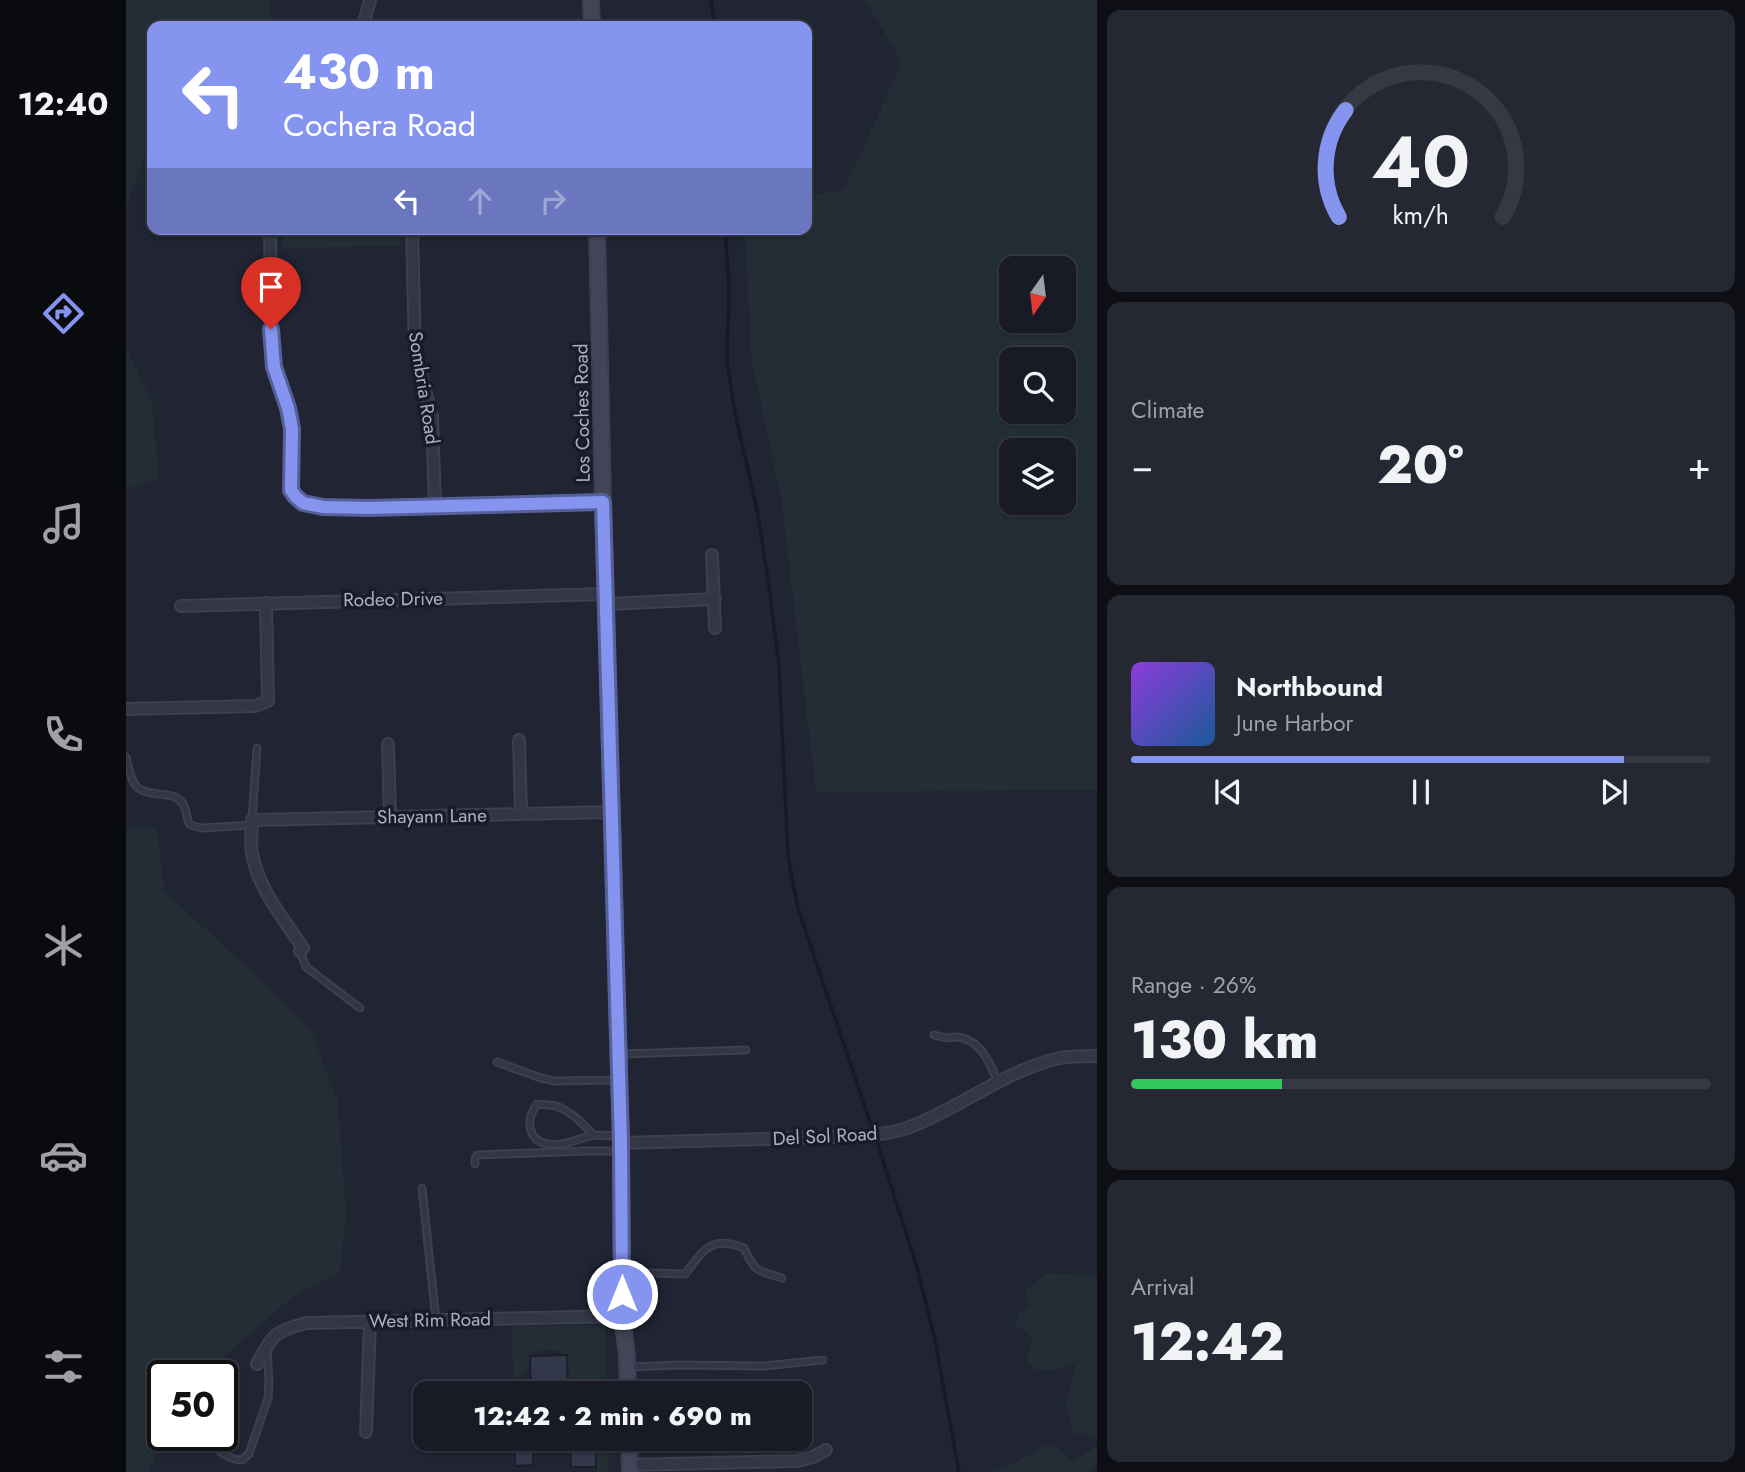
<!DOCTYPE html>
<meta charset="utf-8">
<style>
:root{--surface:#181b26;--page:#252832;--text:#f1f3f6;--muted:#9fa1a7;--line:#363943;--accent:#8594ee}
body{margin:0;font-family:Jost,sans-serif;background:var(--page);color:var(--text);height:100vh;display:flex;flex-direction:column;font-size:26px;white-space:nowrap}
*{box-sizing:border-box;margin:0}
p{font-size:23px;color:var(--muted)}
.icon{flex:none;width:38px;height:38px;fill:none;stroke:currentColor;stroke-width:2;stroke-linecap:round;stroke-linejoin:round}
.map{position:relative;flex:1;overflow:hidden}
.side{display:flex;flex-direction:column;gap:10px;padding:10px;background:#0d0f15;width:648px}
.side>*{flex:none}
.banner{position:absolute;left:21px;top:21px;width:665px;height:214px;border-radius:14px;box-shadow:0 2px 5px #0004,0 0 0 2px var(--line);background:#8594ee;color:#fff;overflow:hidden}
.needle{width:46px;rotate:194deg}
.controls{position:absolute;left:873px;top:256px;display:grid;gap:14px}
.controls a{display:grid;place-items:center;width:77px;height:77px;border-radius:14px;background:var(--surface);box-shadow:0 2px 5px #0004,0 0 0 2px var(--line);font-size:35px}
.speed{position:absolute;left:21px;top:1360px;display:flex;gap:14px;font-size:35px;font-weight:700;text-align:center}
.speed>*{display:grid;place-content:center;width:91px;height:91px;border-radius:50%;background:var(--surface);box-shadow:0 2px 5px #0004,0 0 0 2px var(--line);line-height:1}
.speed .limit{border:4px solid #111;border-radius:10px;background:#fff;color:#111}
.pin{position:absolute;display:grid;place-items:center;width:60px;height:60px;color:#fff;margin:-72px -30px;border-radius:50% 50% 50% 0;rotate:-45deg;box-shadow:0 0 7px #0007}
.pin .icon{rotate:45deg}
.me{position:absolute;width:77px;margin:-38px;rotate:0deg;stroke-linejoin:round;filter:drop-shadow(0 0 5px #0008)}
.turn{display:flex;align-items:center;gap:24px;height:147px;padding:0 21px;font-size:32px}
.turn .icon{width:91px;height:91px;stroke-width:2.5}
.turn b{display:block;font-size:49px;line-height:60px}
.lanes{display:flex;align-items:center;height:66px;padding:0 21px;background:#0003;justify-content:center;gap:35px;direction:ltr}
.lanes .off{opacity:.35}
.big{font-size:52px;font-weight:800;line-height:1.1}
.side .widget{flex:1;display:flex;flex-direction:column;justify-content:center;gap:10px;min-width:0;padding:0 24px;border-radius:14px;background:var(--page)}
.side .dial{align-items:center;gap:0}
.dial svg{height:182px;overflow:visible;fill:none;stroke:var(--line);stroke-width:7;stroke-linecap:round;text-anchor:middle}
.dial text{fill:var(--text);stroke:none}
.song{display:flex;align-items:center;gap:21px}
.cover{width:84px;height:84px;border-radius:10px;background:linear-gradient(135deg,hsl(270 70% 55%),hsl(210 70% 35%))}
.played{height:7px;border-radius:4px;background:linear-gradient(90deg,var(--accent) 85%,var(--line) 85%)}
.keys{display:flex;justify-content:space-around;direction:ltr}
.heat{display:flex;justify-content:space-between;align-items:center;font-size:38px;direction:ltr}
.charge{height:10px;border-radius:5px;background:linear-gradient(90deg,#34c759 26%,var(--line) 0)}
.trip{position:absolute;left:287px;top:1381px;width:399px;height:70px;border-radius:14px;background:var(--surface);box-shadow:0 2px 5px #0004,0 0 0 2px var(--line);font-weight:800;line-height:70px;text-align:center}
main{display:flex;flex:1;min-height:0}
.tab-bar{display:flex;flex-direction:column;width:126px;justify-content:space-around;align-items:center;background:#0a0b0f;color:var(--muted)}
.tab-bar .icon{width:49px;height:49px}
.tab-bar .on{color:var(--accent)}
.tab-bar b{font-size:32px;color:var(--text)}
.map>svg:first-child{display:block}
.green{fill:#222e34;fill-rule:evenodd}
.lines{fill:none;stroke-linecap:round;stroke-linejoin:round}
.stream{stroke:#15192f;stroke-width:3.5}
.building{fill:#33374a;stroke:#1b1e2b;stroke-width:2}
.lane-casing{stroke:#3d404e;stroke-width:9}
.street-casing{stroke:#3d404e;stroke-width:14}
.secondary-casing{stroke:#3d404e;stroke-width:18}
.lane{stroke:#333644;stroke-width:5}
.street{stroke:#333644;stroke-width:10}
.secondary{stroke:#424457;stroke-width:14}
.route-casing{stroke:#56609b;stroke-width:18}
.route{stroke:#8594ee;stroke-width:12}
.labels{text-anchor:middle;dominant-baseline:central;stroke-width:7;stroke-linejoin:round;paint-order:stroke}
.street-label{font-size:19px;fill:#adb0c1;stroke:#191c28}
</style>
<main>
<nav class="tab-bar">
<b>12:40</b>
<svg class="icon on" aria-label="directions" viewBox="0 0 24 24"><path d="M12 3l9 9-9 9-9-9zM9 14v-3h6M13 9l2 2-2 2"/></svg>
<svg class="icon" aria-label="music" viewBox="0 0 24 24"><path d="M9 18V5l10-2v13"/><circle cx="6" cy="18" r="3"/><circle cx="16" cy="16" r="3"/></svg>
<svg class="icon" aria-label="phone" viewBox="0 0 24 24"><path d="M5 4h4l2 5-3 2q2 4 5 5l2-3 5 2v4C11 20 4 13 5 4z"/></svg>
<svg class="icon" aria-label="climate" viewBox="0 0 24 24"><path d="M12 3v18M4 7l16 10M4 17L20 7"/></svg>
<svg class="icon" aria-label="car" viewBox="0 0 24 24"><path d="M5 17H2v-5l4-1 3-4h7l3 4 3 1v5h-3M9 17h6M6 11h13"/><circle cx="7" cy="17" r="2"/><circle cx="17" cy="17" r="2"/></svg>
<svg class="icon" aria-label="filters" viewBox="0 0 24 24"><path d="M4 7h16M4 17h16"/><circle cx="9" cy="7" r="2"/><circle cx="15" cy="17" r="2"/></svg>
</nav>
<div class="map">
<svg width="972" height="1472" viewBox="0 0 972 1472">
<rect width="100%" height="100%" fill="#202433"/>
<path class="green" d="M0 0H144V26H26V134L0 209Z
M739 0H971V790L690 792 656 504 625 356 619 229H681V196L718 190 776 62ZM886 268H938V320H886ZM886 359H938V411H886ZM886 450H938V502H886Z
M156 229H273L274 246 157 248Z
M0 346 26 403 33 478 0 489Z
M0 828 31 829 39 892 122 968 185 1030 212 1102 220 1218 214 1273 170 1294 83 1369 78 1375 37 1376V1435H41L22 1472H0Z
M922 1273 971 1276V1438L947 1433 940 1406 950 1362 925 1371 909 1370 901 1359 906 1337 889 1325 894 1311 904 1306 899 1290Z
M479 1325 481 1393H449L445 1381 442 1382 441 1354H437C429 1347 416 1351 405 1353V1366L390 1381 387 1378 386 1326Z
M409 1439H440V1442H435V1447H413V1444H409Z
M470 1439H482L483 1472H471Z
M919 1445 933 1448 946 1461 971 1446V1465L967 1466 965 1472H863L889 1463Z"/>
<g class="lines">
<path class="stream" d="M585 0 589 26
M599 229 603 287 601 361 609 413 631 510 643 586 653 666 662 856 672 908 744 1122
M751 1142 791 1267 809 1340 833 1472"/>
</g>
<path class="building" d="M441 1355 442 1393H405L404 1356Z
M389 1438H407V1465L389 1466Z
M444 1438H470V1467H445Z"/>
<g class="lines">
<g class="lane-casing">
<path id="lane" d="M0 757C2 765 4 776 8 783 19 801 46 787 57 804 61 810 60 818 64 825L76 828 126 825
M126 820 131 748
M174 951 180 967 234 1008
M808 1035C812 1036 816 1037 820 1038 824 1038 828 1036 831 1037 855 1039 864 1064 872 1082
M494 1054 620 1050
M371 1062 415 1078 428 1081 493 1080
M467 1135C449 1141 414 1155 405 1131 402 1120 405 1113 411 1104 419 1105 428 1104 435 1108 446 1113 460 1126 467 1135L495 1136
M349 1164V1159L351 1155 461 1151H495
M296 1188 310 1320
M496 1272 559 1274C578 1250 584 1235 618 1248 628 1271 631 1271 656 1278
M504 1367 552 1365 638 1366 697 1360
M77 1435C87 1446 100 1460 116 1460L123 1454 142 1398 143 1382 141 1349"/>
</g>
<g class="street-casing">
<path id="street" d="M237 26 244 0
M144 229 146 359 150 375 162 408 166 429 165 490 169 497 182 504 197 507 243 508 477 502
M286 229 289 352 306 416 309 506
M586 555 589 628
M480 604 589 599
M55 606 480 594
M0 709 129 706 142 701 140 603
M393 740 395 813
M262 744 264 817
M174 951 177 948C157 918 132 889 126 853 124 843 126 831 126 820L486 812
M495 1143 739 1136C753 1134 767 1133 781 1128 833 1109 879 1070 934 1058 946 1056 959 1056 972 1056
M131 1364C147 1335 148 1331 181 1323L496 1316
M240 1432 244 1321
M504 1465 671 1461 687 1457 700 1450"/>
</g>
<g class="secondary-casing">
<path id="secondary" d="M465 0 466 26
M471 229 477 502 495 1143 496 1316 501 1356 502 1393
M503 1438 504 1472"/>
</g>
<use href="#lane" class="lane"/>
<use href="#street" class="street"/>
<use href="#secondary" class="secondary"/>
</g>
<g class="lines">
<g class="route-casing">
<path id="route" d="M145 329 148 367 162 408 166 429 165 490 169 496 177 503 197 507 243 508 477 502 495 1143 496 1294"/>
</g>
<use href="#route" class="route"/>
</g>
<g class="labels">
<g class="street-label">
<text transform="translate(298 388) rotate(81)">Sombria Road</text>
<text transform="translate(456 413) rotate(-91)">Los Coches Road</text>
<text transform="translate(267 599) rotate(-1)">Rodeo Drive</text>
<text transform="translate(306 816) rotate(-1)">Shayann Lane</text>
<text transform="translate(699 1136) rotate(-3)">Del Sol Road</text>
<text transform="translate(304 1320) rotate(-1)">West Rim Road</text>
</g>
</g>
</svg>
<div class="controls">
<a><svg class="needle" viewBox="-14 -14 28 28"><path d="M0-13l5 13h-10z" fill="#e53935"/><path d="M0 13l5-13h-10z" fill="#9fa1a7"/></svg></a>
<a><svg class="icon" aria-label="search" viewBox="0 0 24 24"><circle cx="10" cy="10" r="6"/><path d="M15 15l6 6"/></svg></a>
<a><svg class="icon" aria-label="layers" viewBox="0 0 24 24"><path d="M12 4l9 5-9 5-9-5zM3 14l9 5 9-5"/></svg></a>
</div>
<div class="speed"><div class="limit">50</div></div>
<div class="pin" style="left:145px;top:329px;background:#d93025"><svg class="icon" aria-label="arrive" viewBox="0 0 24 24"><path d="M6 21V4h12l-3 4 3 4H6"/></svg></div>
<svg class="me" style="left:496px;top:1294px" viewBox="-20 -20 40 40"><circle r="17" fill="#8594ee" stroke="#fff" stroke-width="3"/><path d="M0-11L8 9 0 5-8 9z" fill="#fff"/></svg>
<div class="trip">12:42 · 2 min · 690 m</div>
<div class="banner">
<div class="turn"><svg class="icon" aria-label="left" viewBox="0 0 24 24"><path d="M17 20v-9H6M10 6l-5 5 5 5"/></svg><div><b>430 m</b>Cochera Road</div></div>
<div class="lanes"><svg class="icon" aria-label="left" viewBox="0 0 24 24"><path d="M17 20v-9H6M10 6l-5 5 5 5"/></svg><svg class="icon off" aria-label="ahead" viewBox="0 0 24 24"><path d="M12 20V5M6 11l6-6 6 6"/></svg><svg class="icon off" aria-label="right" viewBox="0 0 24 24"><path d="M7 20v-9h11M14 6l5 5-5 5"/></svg></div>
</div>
</div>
<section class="side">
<div class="widget dial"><svg viewBox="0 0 100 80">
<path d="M14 69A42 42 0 1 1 86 69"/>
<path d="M14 69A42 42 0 0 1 17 22" stroke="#8594ee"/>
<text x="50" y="56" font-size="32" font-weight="700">40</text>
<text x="50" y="72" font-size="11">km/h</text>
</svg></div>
<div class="widget"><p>Climate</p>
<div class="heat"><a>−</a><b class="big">20°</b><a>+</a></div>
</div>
<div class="widget">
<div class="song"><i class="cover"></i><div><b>Northbound</b><p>June Harbor</p></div></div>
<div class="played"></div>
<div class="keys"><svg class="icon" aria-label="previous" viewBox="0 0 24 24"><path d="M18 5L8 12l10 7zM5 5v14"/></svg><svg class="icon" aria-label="pause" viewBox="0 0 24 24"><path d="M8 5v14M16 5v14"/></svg><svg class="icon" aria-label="next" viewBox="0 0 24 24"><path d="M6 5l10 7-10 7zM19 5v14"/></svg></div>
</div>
<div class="widget"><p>Range · 26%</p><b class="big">130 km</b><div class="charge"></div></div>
<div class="widget"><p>Arrival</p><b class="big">12:42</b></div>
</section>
</main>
